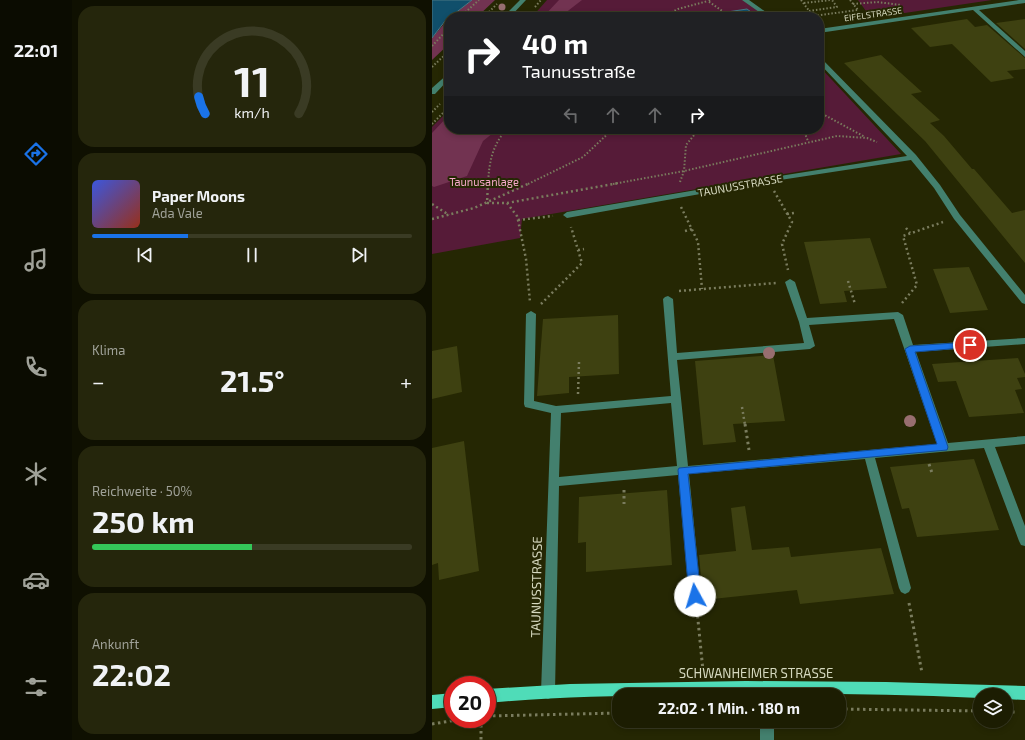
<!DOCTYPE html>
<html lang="de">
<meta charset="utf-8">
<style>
:root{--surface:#1c1d02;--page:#25260c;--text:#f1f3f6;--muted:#a0a299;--line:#3a3b24;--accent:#1a73e8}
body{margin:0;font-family:"Exo 2",sans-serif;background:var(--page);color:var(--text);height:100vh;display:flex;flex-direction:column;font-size:15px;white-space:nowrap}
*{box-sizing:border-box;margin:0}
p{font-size:13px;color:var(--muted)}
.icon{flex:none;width:22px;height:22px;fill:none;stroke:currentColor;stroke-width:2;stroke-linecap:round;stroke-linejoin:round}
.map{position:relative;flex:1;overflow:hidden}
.panel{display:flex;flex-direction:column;gap:6px;padding:6px;background:#0f1001;width:360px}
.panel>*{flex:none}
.banner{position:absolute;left:12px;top:12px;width:380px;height:122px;border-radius:16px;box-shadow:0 2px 6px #0003,0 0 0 1px var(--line);background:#202124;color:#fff;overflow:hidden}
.tools{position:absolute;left:541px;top:688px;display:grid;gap:8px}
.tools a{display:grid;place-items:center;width:40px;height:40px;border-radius:50%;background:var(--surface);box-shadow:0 2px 6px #0003,0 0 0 1px var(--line);font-size:20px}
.speed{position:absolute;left:12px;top:676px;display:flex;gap:8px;font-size:20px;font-weight:700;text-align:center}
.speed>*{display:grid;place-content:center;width:52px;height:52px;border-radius:50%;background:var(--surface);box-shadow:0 2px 6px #0003,0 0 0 1px var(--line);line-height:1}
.speed .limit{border:6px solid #d22;background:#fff;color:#111}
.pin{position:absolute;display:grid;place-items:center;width:34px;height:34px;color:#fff;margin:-17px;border:2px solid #fff;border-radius:50%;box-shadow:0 1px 4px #0007}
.me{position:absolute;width:44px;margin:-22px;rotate:354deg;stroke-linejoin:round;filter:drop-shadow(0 0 3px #0008)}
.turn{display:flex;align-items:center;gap:14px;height:84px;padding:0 12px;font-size:18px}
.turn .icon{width:52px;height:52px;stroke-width:2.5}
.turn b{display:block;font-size:28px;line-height:34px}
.lanes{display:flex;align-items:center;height:38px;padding:0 12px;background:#0003;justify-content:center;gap:20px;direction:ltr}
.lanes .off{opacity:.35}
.big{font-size:30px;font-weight:700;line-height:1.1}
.panel .card{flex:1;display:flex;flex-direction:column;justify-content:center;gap:6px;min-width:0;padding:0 14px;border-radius:16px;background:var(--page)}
.panel .dial{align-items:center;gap:0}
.dial svg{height:104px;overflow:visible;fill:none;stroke:var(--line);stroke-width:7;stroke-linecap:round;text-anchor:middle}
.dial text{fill:var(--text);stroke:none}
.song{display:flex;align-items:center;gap:12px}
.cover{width:48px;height:48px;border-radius:6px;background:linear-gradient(135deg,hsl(230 70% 55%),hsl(10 70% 35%))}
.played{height:4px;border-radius:2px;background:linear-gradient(90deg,var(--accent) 30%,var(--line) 30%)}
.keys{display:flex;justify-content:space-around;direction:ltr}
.heat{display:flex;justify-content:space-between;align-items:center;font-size:22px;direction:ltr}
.charge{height:6px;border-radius:3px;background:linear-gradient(90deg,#34c759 50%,var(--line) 0)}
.trip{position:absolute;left:180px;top:688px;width:234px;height:40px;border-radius:16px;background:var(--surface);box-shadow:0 2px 6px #0003,0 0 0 1px var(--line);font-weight:700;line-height:40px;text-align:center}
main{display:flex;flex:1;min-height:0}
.tab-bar{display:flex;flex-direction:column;width:72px;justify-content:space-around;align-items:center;background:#0b0c01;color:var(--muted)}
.tab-bar .icon{width:28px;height:28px}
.tab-bar .current{color:var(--accent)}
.tab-bar b{font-size:18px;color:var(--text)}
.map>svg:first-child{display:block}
.green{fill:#561b38}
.forest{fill:#723351}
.water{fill:#104f6b;stroke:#4b7884}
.building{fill:#3e4111}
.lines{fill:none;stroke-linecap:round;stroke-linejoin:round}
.path-far2{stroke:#7a7c5e;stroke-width:2;stroke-dasharray:1.5 2;stroke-linecap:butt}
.path-far1{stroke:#7a7c5e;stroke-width:2.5;stroke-dasharray:2 3;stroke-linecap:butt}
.path{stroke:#7a7c5e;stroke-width:3;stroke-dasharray:2.5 3.5;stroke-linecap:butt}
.minor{fill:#43806e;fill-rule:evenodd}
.major{fill:#4fdcb8;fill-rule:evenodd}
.tree{fill:#986e70}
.route{fill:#1a73e8;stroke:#114b97}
.labels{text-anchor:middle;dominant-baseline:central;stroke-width:4;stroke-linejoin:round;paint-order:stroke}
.far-street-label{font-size:9px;fill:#d5d8bf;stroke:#252703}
.park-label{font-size:11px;fill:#f7a9ca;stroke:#252703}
.street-label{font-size:11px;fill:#d5d8bf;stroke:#252703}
.near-street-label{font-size:13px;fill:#d5d8bf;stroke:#252703}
</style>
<main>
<nav class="tab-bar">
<b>22:01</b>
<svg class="icon current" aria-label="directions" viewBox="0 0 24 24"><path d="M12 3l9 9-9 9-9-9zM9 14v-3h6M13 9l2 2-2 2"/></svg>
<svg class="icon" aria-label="music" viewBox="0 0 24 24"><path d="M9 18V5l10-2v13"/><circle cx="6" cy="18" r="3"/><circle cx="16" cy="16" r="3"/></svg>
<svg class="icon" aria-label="phone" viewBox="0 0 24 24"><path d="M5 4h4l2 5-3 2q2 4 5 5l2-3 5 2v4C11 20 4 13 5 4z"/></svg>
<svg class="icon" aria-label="climate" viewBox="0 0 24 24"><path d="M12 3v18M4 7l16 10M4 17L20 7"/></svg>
<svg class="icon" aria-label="car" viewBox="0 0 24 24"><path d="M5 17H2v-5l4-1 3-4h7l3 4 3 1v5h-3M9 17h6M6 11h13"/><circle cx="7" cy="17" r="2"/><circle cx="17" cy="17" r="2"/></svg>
<svg class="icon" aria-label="filters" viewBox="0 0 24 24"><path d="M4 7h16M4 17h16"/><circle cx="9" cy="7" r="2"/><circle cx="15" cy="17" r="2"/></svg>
</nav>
<section class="panel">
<div class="card dial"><svg viewBox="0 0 100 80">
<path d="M14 69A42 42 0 1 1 86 69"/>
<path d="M14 69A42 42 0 0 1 9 56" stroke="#1a73e8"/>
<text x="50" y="56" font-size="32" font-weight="700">11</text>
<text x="50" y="72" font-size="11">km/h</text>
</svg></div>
<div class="card">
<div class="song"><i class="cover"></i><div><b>Paper Moons</b><p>Ada Vale</p></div></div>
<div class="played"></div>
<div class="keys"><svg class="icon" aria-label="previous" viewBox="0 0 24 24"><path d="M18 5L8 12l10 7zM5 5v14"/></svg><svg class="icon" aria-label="pause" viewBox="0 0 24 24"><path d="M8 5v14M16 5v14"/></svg><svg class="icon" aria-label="next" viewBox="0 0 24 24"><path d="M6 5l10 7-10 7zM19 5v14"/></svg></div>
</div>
<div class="card"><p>Klima</p>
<div class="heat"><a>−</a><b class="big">21.5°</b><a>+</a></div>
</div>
<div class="card"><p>Reichweite · 50%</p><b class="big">250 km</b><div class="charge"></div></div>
<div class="card"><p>Ankunft</p><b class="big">22:02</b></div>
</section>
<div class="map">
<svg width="593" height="740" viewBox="0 0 593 740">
<rect width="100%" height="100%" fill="#252703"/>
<path class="green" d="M115 0H313L338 17H100Z
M426 0H560L439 18Z
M387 66 469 154 90 219 88 238 0 254V127L17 110V129H387Z"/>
<path class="forest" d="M40 0H63L45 17H18Z
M127 0H150L128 17H111Z
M17 18V44L0 60V38Z
M17 115V129H66L51 141 35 176 2 187 0 186V133Z"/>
<path class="water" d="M0 0H40L13 21 0 38Z
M315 9 326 17H262Z"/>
<path class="building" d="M535 19 543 27 555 25 593 58V69L575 71 582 78 559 82 520 44 498 47 479 28Z
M593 19V49L564 23Z
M449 55 490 92 479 94 508 120 498 123 512 136 540 169H542L580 213 593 210V263L493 141 412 63Z
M438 238 455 288 412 291 415 302 388 304 372 242Z
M537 267 556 310 518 313 501 269Z
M186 315 187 374 137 377V393L105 396 111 319Z
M25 346 30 392 0 399V351Z
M341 355 353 421 301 424 304 442 271 445 263 361Z
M586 358 593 374V377L585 378 590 389 583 390 592 413 537 417 524 381 506 382 500 364Z
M32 441 47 571 7 580 6 563 0 565V448Z
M542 459 567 530 485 537 477 508 470 509 458 467Z
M235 490 240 565 154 572V542L146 543 147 497Z
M313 506 320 550 357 547 359 557 449 548 462 594 368 604 365 590 271 600 267 555 304 551 299 508Z"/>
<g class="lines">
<path class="path-far2" d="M278 0 276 1 299 17
M369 0 381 16 426 10
M418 0 426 10
M372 3 399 0
M421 4 445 2 469 5
M103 7 109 0
M377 11 405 7 400 0
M28 17 47 0
M52 17 65 4
M230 17 246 9 276 1
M0 46 17 28
M0 67 17 51
M0 112 8 104
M387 112 433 137
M0 124 17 107
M371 129 376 141
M248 182 252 171 254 145 267 129
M56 184C57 163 60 145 75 129
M96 184 151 157 181 129
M181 184 252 171 405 136 435 138 445 142"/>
<path class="path-far1" d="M56 183 55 203H75L187 183
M342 191 360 222 350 244 356 270
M75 203 85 216 86 220 94 259 98 302
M0 204 17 215
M249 207 266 242 270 289
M355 214 362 213
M0 219 42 208 98 183
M86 220 121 216
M474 228 478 233
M253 231 260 229
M146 250 152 249
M416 281 423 304
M247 291 344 283
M470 303 485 285 471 236 511 222
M109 304 150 263 139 227
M146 394 147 362
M310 407 313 425"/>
<path class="path" d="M313 424 317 450
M497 464 500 473
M192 490V504
M477 603 490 673
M265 610 271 671
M28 685 47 684
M407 709 548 711
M574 712H583
M55 716 187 713
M49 719V740
M0 724 31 719"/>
<path class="minor" d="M88 0H94L78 17H71Z
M310 0H317L341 17H334Z
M587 0H593V3L547 10 593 51V57L541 10 387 33V29Z
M387 57 389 58 484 155 508 185 528 215 593 295V304L590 303 522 219 502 188 479 160 335 182 135 218 131 215 135 212 335 178 475 156 387 63Z
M17 73V79L3 94H0V88Z
M358 279 363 282 375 318 466 312 471 315 481 345 593 338V344L484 352 516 443 593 436V444L563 447 593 526V546L589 545 587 541 552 448 443 458 479 588 477 592 473 594 469 592 467 588 433 459 257 474 269 596 267 600 263 602 259 600 257 596 246 475 127 486 123 692 121 697 116 699 111 697 109 692 119 413 93 407 92 404 94 314 99 311 104 314 102 401 124 406 239 396 231 299 233 297 236 296 241 299 245 353 372 343 367 322 353 282ZM462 319 505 444 256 466 245 360 378 349 383 346 377 325ZM239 403 245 466 127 477 129 413Z
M328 721H342V740H328Z"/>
<path class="major" d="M314 681 454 682 593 686V700L574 699V695H548V698C446 693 344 693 242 695 179 696 118 697 55 703V689L138 684Z
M21 693V707L0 709V695Z"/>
</g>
<g class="tree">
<circle cx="70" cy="7" r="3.5"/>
<circle cx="337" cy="353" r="6"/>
<circle cx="478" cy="421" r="6"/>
</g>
<path class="route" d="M538 342 541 343 542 345 541 347 483 352 516 447 515 450 256 474 269 596 267 600 263 601 259 600 257 596 246 470 247 468 505 444 473 349 478 346Z"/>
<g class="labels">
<g class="far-street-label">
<text transform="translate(441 14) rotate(-8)">EIFELSTRASSE</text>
</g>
<g class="park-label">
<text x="52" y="181">Taunusanlage</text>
</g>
<g class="street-label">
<text transform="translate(308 185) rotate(-10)">TAUNUSSTRASSE</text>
</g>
<g class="near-street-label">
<text transform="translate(104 587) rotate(-89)">TAUNUSSTRASSE</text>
<text x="324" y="673">SCHWANHEIMER STRASSE</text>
</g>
</g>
</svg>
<div class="tools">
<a><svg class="icon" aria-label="layers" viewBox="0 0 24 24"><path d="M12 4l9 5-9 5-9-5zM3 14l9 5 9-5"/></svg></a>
</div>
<div class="speed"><div class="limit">20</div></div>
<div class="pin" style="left:538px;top:345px;background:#d93025"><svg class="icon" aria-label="arrive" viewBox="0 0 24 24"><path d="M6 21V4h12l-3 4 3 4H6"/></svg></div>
<svg class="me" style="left:263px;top:596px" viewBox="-20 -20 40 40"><circle r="19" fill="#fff"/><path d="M0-13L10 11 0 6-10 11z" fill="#1a73e8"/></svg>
<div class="trip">22:02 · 1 Min. · 180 m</div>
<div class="banner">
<div class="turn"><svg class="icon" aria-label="right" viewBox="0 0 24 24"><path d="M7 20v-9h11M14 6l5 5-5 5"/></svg><div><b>40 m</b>Taunusstraße</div></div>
<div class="lanes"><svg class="icon off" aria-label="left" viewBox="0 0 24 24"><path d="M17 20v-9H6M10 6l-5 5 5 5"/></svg><svg class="icon off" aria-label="ahead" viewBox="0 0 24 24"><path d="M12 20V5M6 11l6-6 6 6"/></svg><svg class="icon off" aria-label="ahead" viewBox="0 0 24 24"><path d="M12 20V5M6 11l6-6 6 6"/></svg><svg class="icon" aria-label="right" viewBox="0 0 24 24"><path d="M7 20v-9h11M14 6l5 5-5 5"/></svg></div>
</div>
</div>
</main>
